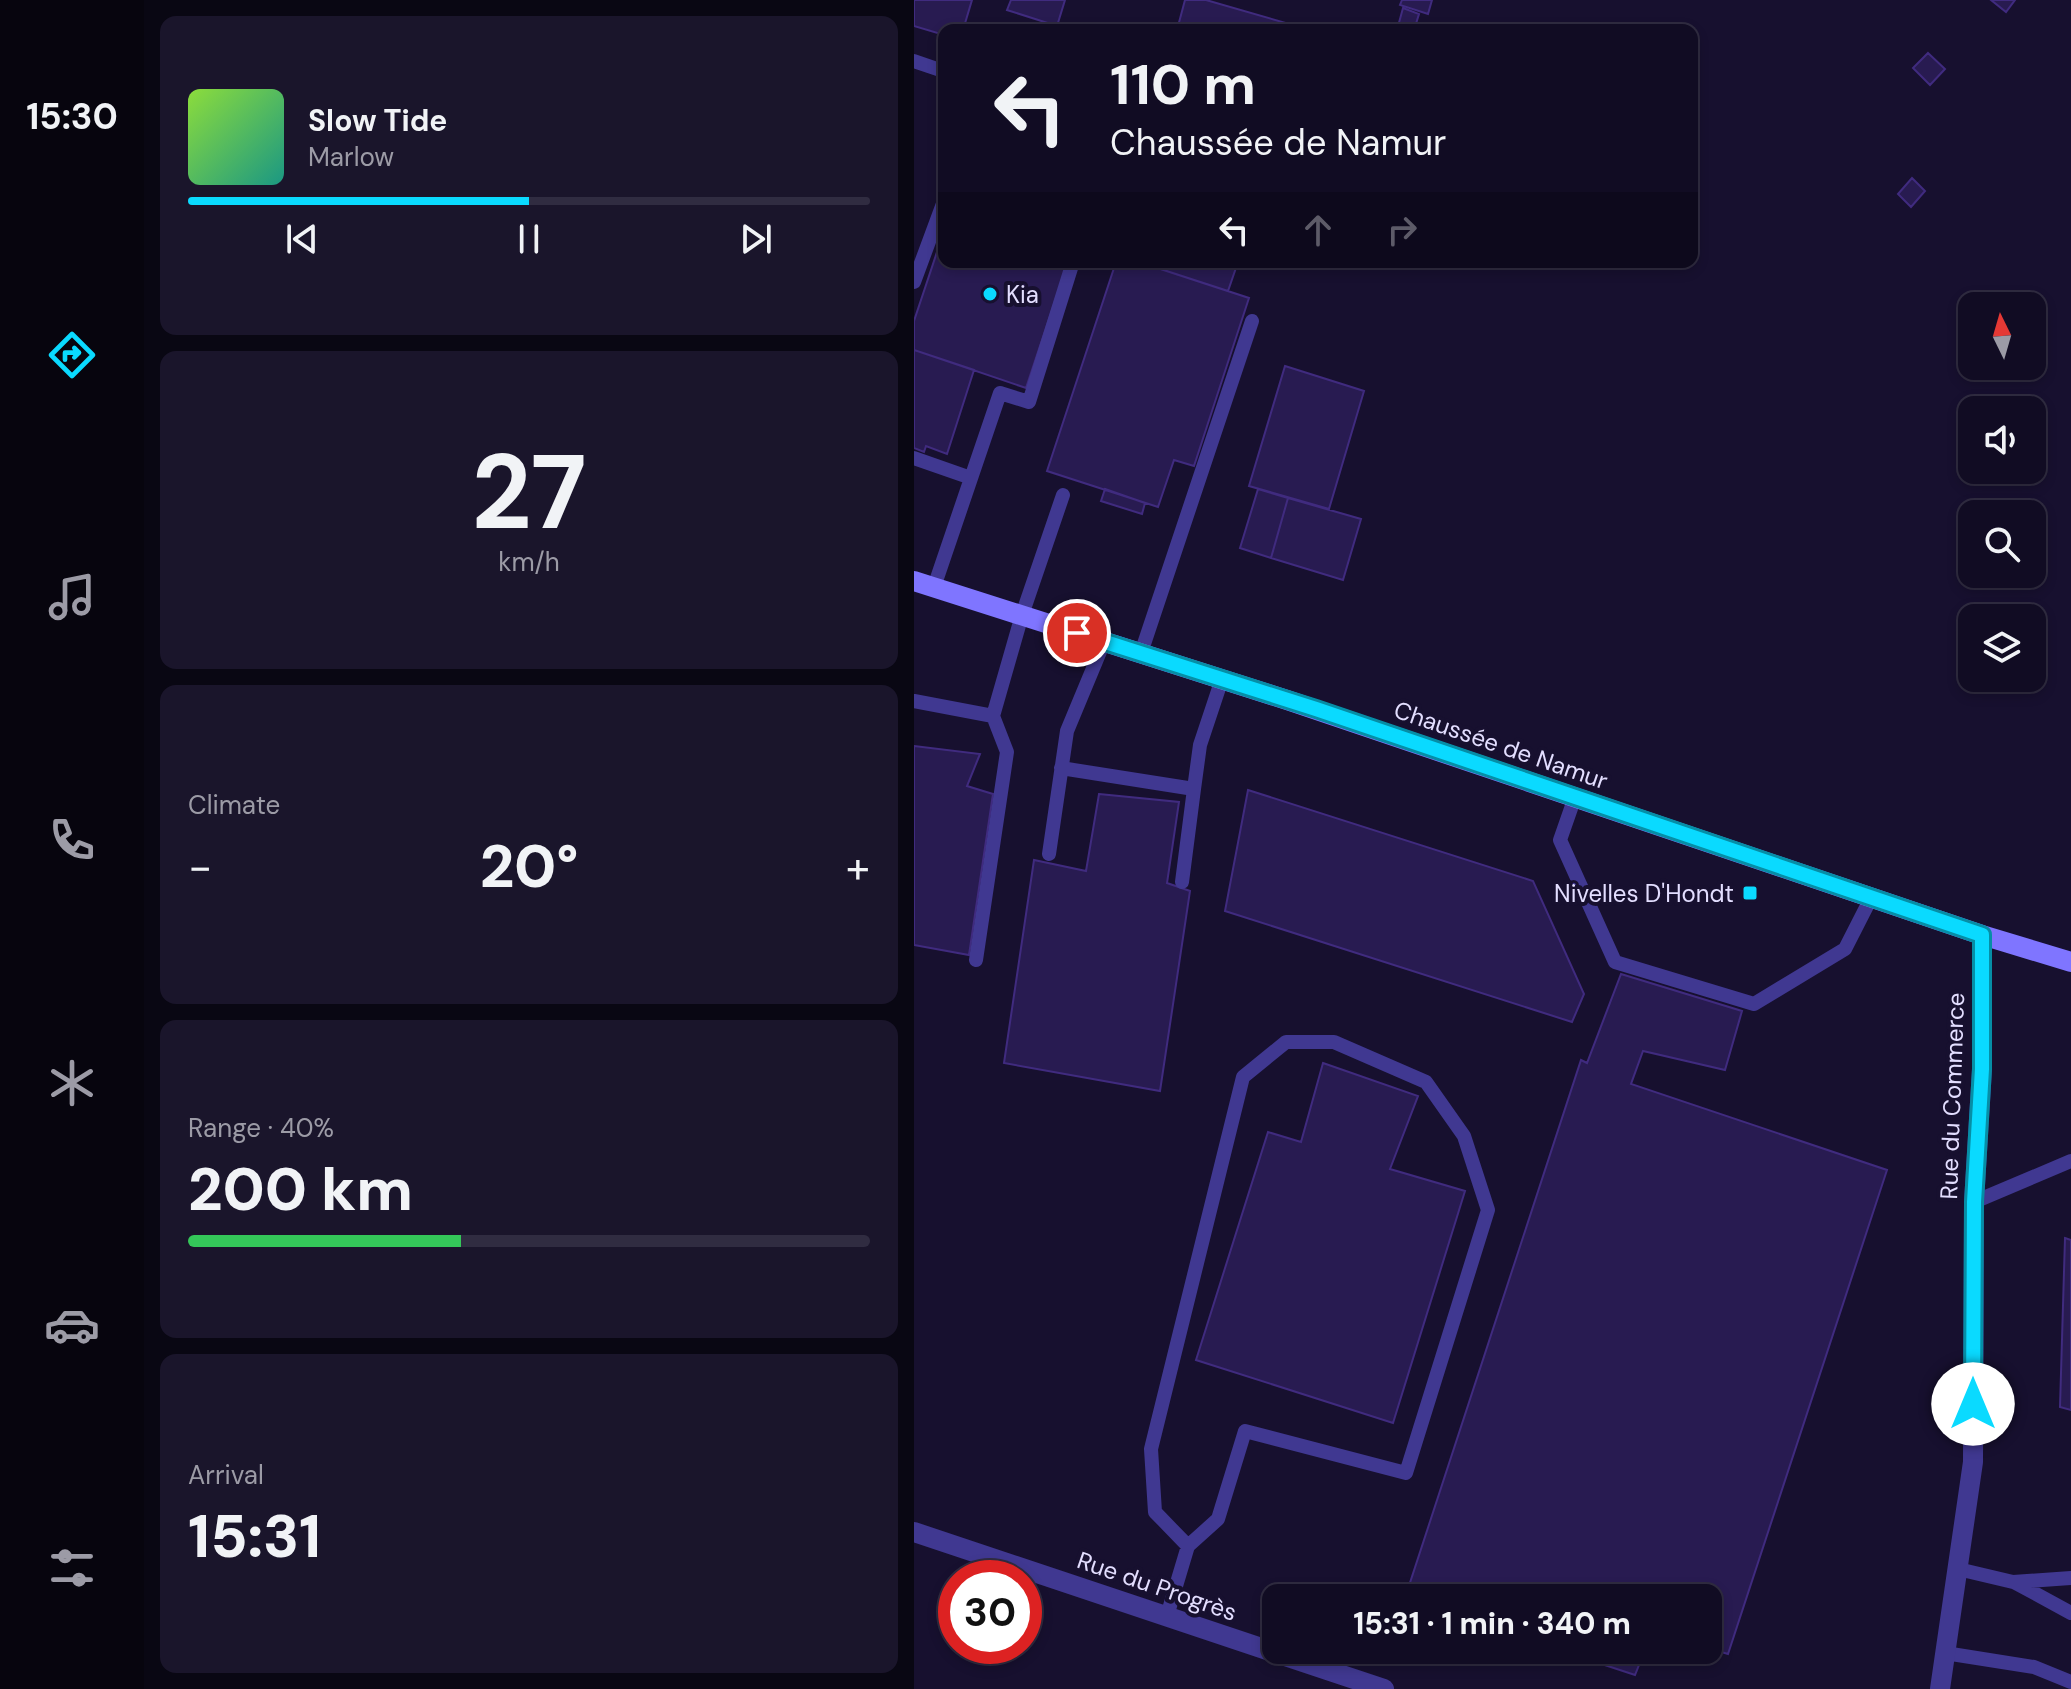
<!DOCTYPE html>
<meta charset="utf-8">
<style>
:root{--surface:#110c23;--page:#1a152b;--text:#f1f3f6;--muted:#9c9ba6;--line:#302c41;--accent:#0adaff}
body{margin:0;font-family:"DM Sans",sans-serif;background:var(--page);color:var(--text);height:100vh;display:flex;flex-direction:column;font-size:30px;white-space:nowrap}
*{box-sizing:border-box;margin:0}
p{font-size:26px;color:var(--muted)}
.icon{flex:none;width:44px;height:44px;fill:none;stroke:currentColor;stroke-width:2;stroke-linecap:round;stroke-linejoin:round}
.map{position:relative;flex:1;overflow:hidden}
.side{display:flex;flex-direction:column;gap:16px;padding:16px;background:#090713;width:770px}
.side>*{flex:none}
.guide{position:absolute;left:24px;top:24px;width:760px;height:244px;border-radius:16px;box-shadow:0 4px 12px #0003,0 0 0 2px var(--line);background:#110c23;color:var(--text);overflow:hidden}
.needle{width:52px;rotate:355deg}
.buttons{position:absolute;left:1044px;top:292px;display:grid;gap:16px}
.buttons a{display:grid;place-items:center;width:88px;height:88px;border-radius:16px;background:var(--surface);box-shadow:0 4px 12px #0003,0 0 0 2px var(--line);font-size:40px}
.speed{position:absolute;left:24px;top:1560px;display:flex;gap:16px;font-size:40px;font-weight:700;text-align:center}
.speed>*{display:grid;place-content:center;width:104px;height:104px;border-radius:50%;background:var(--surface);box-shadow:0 4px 12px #0003,0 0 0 2px var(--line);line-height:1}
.speed .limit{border:12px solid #d22;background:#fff;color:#111}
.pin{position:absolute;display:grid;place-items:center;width:68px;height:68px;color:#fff;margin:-34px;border:4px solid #fff;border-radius:50%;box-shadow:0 2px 8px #0007}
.me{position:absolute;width:88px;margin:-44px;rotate:0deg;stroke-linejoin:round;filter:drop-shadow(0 0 6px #0008)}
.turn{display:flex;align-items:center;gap:28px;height:168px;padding:0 40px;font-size:36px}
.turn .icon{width:104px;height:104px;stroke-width:2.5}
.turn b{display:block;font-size:56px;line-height:68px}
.lanes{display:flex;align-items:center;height:76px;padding:0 40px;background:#0003;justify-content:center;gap:40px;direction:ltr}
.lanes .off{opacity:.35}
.big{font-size:60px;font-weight:800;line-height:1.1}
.side .tile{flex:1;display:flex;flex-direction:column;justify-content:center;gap:12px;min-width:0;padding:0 28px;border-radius:16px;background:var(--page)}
.side .dial{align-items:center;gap:0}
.dial b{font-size:104px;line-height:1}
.song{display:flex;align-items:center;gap:24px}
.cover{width:96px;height:96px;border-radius:12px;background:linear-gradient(135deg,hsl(90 70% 55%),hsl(170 70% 35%))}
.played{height:8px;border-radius:4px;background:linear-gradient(90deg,var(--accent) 50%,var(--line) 50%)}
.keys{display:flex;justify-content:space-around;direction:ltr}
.heat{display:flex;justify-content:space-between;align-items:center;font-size:44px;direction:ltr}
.charge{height:12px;border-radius:6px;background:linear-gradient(90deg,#34c759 40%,var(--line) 0)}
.trip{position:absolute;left:348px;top:1584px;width:460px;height:80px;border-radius:16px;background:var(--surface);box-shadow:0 4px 12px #0003,0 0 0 2px var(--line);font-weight:800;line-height:80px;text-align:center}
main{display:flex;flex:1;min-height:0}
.tab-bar{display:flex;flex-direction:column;width:144px;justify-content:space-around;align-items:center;background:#07050e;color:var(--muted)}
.tab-bar .icon{width:56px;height:56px}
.tab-bar .active{color:var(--accent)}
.tab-bar b{font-size:36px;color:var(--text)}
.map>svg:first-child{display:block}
.building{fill:#281b51;stroke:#402b7f;stroke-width:2}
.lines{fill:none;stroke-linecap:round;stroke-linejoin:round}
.service{stroke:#403891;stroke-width:14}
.minor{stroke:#403891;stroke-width:20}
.secondary{stroke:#7f75ff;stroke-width:20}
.route-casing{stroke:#068ea6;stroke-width:20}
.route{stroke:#0adaff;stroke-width:14}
.poi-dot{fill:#0adaff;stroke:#17102f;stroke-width:3}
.labels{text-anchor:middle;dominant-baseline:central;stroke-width:8;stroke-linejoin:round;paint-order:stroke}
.poi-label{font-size:24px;fill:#e3deff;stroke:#17102f;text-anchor:start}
.street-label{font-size:24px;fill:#e3deff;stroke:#17102f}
</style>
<main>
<nav class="tab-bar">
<b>15:30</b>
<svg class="icon active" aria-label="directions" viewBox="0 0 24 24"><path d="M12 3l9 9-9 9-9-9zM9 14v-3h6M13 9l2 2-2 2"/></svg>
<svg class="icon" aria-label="music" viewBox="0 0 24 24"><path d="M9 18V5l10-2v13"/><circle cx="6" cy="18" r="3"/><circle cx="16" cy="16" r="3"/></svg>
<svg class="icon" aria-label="phone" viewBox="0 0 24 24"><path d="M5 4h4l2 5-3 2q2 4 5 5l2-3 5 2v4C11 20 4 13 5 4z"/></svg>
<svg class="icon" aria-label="climate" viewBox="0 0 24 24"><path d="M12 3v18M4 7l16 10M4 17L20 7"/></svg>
<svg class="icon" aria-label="car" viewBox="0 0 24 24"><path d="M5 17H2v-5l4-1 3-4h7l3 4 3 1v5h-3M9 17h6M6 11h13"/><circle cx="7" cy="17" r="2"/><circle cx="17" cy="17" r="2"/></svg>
<svg class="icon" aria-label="filters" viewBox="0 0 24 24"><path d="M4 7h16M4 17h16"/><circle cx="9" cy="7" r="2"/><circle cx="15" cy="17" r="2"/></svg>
</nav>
<section class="side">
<div class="tile">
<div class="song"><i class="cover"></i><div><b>Slow Tide</b><p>Marlow</p></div></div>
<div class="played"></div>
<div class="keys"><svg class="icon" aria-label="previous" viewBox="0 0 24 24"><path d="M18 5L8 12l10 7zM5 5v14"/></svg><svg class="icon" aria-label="pause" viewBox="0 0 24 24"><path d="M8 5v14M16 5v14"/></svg><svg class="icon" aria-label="next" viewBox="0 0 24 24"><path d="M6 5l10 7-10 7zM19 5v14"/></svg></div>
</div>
<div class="tile dial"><b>27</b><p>km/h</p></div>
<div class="tile"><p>Climate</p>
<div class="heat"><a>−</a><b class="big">20°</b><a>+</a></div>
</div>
<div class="tile"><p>Range · 40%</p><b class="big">200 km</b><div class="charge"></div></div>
<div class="tile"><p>Arrival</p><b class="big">15:31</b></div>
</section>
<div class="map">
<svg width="1157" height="1689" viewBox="0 0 1157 1689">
<rect width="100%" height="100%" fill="#17102f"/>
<path class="building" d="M0 0H58L49 30H30V35L0 26Z
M97 0H151L143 26 93 10Z
M271 0H292L396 30H263Z
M488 0H518L514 14 486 5Z
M1077 0H1101L1092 12Z
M489 8 505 14 500 30H483Z
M1014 53 1031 69 1016 85 999 68Z
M998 178 1011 191 997 207 984 194Z
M30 231V262H134L152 268 112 388 0 350V321Z
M202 262H225L335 298 280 466 260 460 244 507 133 471Z
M225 262H324L314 291Z
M0 350 60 370 33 454 12 446 10 452 0 448Z
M371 366 450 391 415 509 335 486Z
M191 489 231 503 228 514 187 501Z
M344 489 374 498 357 558 326 548Z
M374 498 447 519 429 580 357 558Z
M0 746 66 754 53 786 79 794 55 955 0 945Z
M334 790 619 881 670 994 658 1022 311 911Z
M185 794 265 802 253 883 276 891 246 1091 90 1063 120 860 172 871Z
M707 974 828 1011 811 1070 729 1051 717 1084 973 1170 814 1654 794 1648V1598H491L667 1060 673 1063Z
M409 1063 504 1096 476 1169 551 1191 479 1423 282 1360 354 1132 387 1142Z
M1151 1238 1157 1240V1410L1146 1407Z
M645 1650H731L721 1675Z"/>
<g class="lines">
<path class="service" d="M0 61 29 71
M0 282 30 201
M0 458 57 478
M20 587 86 393 115 402 159 262
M227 653 338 321
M0 701 79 716 108 615 149 495
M147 768 280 789 286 745 308 679
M661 797 646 840 701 962 840 1004 931 949 957 898
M135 854 153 731 190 642
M268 882 280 789
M62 960 93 752 79 716
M1060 1202 1157 1161
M1044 1569 1099 1582 1157 1578
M1100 1582 1157 1613
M253 1616 274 1546 241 1512 237 1449 329 1077 372 1042H420L512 1082 550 1136 574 1210 492 1473 331 1431 304 1519 274 1546
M1031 1653 1120 1667 1157 1682"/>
<path class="minor" d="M0 1532 470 1689
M1026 1689 1059 1462 1060 1202 1068 1069V935"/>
<path class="secondary" d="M0 581 373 700 1068 935 1157 962"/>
</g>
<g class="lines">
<g class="route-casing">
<path id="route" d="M163 633 402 709 1068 935V1069L1060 1202 1059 1404"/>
</g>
<use href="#route" class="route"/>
</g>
<g class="poi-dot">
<circle cx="76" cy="294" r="8"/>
<rect x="828" y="885" width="16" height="16" rx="4"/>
</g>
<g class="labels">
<g class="poi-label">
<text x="92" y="294">Kia</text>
<text x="820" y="893" text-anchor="end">Nivelles D'Hondt</text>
</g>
<g class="street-label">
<text transform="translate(587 745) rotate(19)">Chaussée de Namur</text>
<text transform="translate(1038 1096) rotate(-88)">Rue du Commerce</text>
<text transform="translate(243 1586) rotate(19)">Rue du Progrès</text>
</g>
</g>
</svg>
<div class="buttons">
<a><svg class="needle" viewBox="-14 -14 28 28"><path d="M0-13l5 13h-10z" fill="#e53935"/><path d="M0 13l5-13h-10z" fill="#9c9ba6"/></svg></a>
<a><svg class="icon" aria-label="sound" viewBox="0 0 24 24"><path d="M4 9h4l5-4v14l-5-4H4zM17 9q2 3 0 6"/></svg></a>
<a><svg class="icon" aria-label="search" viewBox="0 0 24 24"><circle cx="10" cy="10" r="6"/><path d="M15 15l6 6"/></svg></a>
<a><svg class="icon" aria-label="layers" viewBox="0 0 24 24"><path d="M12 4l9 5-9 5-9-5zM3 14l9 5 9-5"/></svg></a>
</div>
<div class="speed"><div class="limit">30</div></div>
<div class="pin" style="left:163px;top:633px;background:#d93025"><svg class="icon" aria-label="arrive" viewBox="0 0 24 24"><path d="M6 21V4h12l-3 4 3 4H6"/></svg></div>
<svg class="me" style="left:1059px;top:1404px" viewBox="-20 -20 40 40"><circle r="19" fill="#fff"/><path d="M0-13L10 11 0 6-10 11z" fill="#0adaff"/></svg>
<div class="trip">15:31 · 1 min · 340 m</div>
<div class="guide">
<div class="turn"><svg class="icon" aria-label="left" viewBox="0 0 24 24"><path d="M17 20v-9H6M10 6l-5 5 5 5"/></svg><div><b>110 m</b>Chaussée de Namur</div></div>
<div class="lanes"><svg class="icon" aria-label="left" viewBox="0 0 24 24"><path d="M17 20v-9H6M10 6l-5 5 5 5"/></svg><svg class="icon off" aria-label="ahead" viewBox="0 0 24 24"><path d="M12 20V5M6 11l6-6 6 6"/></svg><svg class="icon off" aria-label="right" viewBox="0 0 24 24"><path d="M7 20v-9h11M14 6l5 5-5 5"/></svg></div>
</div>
</div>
</main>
